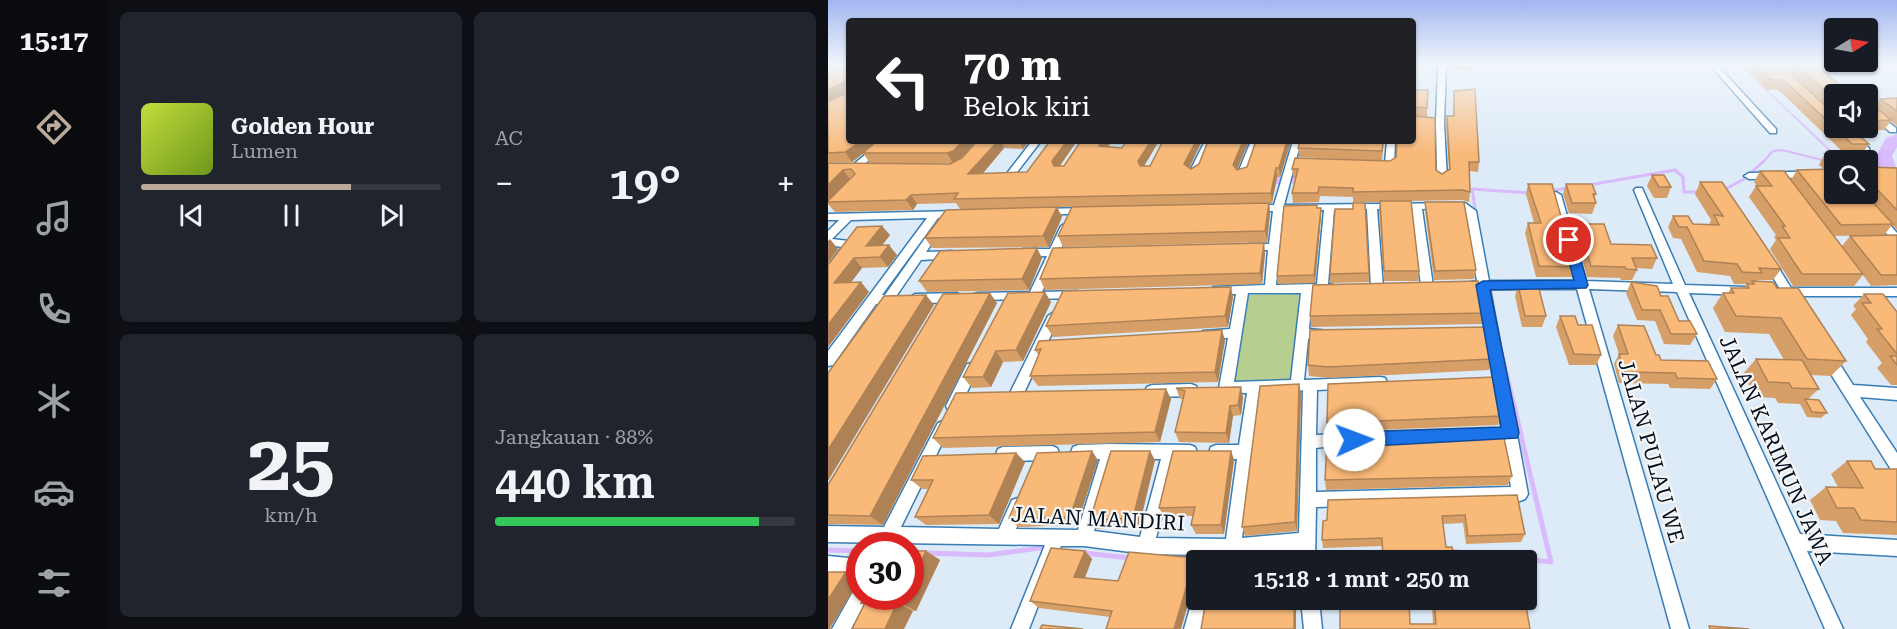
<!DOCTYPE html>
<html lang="id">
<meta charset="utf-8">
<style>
:root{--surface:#171b24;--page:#20242c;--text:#f1f3f6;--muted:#9ea1a6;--line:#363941;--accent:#bbab9c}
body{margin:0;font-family:"Roboto Serif",serif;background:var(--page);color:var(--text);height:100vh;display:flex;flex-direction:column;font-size:22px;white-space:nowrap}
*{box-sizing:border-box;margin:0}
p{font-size:20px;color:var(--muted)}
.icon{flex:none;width:33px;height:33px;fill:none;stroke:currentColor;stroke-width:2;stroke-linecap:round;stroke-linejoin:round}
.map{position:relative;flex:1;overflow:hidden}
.panel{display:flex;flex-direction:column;gap:12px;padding:12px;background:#0d0f14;width:720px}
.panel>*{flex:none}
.top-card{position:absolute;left:18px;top:18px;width:570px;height:126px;border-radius:6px;box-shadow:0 2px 4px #0004;background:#202124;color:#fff;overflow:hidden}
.needle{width:39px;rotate:79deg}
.controls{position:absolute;left:996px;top:18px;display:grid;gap:12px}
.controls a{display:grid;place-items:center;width:54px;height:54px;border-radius:6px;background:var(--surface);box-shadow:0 2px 4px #0004;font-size:30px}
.speed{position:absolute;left:18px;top:532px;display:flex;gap:12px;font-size:30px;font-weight:700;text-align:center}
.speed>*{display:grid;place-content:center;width:78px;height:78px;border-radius:50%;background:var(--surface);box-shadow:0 2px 4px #0004;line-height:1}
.speed .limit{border:9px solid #d22;background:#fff;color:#111}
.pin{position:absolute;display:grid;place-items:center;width:51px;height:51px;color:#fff;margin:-26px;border:3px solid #fff;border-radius:50%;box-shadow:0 2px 6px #0007}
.me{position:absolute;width:66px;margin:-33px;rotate:88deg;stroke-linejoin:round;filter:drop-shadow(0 0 4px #0008)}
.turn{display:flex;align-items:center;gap:21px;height:126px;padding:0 18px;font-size:27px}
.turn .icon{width:78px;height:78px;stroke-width:2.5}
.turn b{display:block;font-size:42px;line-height:51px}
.big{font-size:45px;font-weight:600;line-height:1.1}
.panel .tile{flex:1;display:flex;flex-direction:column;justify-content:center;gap:9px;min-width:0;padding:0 21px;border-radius:9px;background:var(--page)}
.panel .dial{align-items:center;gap:0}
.dial b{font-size:78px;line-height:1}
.song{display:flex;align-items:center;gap:18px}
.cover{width:72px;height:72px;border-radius:9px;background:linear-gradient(135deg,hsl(70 70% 55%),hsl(80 70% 35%))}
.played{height:6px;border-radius:3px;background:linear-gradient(90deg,var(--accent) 70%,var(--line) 70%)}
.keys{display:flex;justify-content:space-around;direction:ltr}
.heat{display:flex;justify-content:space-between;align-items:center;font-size:33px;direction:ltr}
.charge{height:9px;border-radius:4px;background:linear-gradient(90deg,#34c759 88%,var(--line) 0)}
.panel .tiles{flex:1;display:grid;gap:12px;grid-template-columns:repeat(2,1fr)}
.trip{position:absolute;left:358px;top:550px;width:351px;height:60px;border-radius:6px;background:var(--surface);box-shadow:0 2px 4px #0004;font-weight:600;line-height:60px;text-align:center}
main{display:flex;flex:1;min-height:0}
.tab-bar{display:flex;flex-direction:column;width:108px;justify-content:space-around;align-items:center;background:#090b0e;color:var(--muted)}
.tab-bar .icon{width:42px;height:42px}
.tab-bar .on{color:var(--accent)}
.tab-bar b{font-size:27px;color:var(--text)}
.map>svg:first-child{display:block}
.green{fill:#b7ce91}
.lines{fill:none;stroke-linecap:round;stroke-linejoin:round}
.stream-far3{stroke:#d9bafd;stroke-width:2}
.stream-far2{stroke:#d9bafd;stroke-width:3}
.stream-far1{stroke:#d9bafd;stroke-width:4}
.stream{stroke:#d9bafd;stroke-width:5}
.river{fill:#d9bafd;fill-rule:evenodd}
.minor-casing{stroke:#387db4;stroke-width:3}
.minor{fill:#fff;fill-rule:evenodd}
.wall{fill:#d69f68;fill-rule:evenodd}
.shaded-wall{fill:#ae8255}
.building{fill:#f9b979;stroke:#ae8255;stroke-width:1.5}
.route{fill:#1a73e8;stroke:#114b97;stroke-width:1.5}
.labels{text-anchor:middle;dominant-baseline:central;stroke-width:4.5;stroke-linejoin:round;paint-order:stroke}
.near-street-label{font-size:21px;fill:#000d1e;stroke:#f6f6f6}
</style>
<main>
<nav class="tab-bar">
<b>15:17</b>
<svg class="icon on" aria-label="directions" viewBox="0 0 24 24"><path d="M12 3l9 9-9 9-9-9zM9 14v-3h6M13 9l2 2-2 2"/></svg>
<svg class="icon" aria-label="music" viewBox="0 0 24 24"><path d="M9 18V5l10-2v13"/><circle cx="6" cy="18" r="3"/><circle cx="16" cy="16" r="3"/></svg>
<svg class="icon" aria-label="phone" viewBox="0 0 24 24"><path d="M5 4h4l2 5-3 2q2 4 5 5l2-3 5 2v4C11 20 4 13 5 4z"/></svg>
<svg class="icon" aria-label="climate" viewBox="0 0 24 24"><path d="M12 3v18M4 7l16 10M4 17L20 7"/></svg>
<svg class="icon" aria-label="car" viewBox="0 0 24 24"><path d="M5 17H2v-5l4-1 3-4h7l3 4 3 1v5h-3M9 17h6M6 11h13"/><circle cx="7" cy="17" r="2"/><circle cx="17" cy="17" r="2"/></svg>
<svg class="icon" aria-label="filters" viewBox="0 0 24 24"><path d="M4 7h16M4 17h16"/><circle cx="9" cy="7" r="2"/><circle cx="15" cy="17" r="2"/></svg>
</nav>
<section class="panel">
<div class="tiles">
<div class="tile">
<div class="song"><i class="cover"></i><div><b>Golden Hour</b><p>Lumen</p></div></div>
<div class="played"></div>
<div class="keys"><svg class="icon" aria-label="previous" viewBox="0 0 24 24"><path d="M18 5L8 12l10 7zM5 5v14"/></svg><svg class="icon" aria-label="pause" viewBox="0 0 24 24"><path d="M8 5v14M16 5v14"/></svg><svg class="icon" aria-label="next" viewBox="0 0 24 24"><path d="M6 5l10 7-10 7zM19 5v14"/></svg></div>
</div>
<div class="tile"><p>AC</p>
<div class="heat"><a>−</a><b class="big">19°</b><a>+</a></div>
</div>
<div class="tile dial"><b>25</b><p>km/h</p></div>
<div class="tile"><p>Jangkauan · 88%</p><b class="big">440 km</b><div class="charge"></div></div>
</div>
</section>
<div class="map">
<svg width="1069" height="629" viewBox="0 0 1069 629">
<rect width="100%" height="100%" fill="#ddeaf7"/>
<path class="green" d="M471 294 466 380 403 382 416 295Z"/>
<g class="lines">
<path class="stream-far3" d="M912 65 1012 160
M934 163 945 151 954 150 1006 163"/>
<path class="stream-far2" d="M1000 161 1006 163
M761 185 847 170 855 177 856 192H871
M896 190 916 179 936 161
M723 191 739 188
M648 214 644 189 701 193"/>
<path class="stream-far1" d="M674 354 694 437"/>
<path class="stream" d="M0 550 32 551
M621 551 723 562 693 436
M98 553 160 555 219 547
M256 553 302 558
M484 556 557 552
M385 557 434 558
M355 558 377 557"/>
<path class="river" d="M1069 134V147L1064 156 1068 167C1062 175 1048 177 1040 175V164H1050L1048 156 1058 138Z
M477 174 483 175 486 179 483 183 440 184 437 180 440 176Z"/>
<g class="minor-casing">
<path id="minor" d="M610 65H618L616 123 619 179 614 182 609 179 608 123Z
M882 65H889L948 129V133H942Z
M1040 107 1068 128V132H1062L1040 113Z
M1009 128H1017L1041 148V152H1035Z
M54 141H63L32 168H26V164Z
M204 141H213L186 176H180V172Z
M377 141H385L371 173 366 176 363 175 361 173Z
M423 141H431L419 175 417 177H411L409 175Z
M465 141H473L456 205 637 203 648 211 661 281H747L723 195 728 192 733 195 758 281 845 284 806 190 808 188H814L857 285 918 287 924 291 918 295 861 293 972 534 1069 540V556L979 551 1015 629H997L849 292 761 289 861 629H843L749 289H662L700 494 697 499 692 501 488 507 487 561H471V550L390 555 388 561H372L373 555 318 554 256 546H233L201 629H183L217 545 0 542V526L56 527 110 423 115 421 120 423 122 427 73 527 171 529 184 500 190 498 196 500 198 505 188 529 250 530 272 459H250L245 457 243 452 245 447 250 445 282 444 362 445 367 447 369 452 367 457 348 459 328 538 398 539 409 459H388L383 457 381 452 383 447 388 445H411L419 393 393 392 391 388 400 338 375 337 373 334 375 331 402 329 408 294H389L383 290 385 287 437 285 440 250H420L415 247 420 244H441L445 211H427L422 208 427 205H446ZM632 208 638 212 649 281 643 282 641 285 643 288 651 289 683 487 488 492V448L518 444 520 440 518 436 513 434 488 435 489 390 552 387 557 386 559 382 557 378 552 377 476 380 480 339 502 337 504 334 502 331 481 329 484 292H501L507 288 505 285 500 284 506 210 539 209 543 287 549 291 555 287 549 209H584L593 286 599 290 605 286 594 209ZM496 210 489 284 448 285 455 211ZM420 293H473L463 380 406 382ZM475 390 471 533 414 538 432 392 464 391 469 392ZM287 459H333L312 537 266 531Z
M559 141H567L566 165 561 168H548V164L557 163Z
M1006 171V177L921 179 916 176 921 173Z
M257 208 261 209V213L214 215 209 212 214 209Z
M131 211 135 212V216L110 218 54 295H57L105 227 109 226 114 229 98 252 124 251 129 255 128 258 93 260 69 295 75 299 73 302 64 303 57 308 51 304H48L5 365 0 366V351L99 218 23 220 4 239 21 241 25 247 4 277 0 278V266L14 247 0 245V231L11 220H0V214Z
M1051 216 1055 217 1069 233V242L1065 241 1047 221 1046 219Z
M238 223 243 226 233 249H242L243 252 242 255 230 256 214 292 249 291 253 292 255 295 253 298 146 300 144 297 146 294 150 293 202 292 219 256 195 257 190 253 195 249H222L233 226Z
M941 258 945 259 963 288H1069V296H968L962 300C958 299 952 296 950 292L952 289 936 262Z
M129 293 135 297C128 304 88 305 81 298L87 294Z
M226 312 232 316 195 395 193 399 188 401 183 399 181 395 220 316Z
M1001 354 1006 355 1025 385 1069 388V400L1032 397 1069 453V473L1064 471 996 363 995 359 996 355Z
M144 363 149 364 151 368 130 410 125 412 120 410 118 406 139 364Z
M363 384 368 386 370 390 368 394 363 396 324 397 319 395 317 391 319 387 324 385Z
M224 446 229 448 231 453 229 458 224 460 175 461 170 459 168 454 170 449 175 447Z
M0 556 32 559V575L0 572Z
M32 588V597H40L23 629H4L26 590Z
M369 593V600H381L374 629H356L366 594Z
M473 600H491L494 629H476Z"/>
</g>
<use href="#minor" class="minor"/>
</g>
<path class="wall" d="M21 65V141H149L131 159 134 158 149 141H201L195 149 176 148 154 174 199 172 249 141 232 166H236L280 147 294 148 331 141 316 166 362 168 363 169 371 164 380 141H421L409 170 419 167 428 141H463L452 177H449L444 203H441L442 213 439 242 235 247 230 236 244 207H229L234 217 221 247 104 248 97 238 132 209 128 203 89 204 85 210 7 212 0 204V163L122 164 124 163H42L35 153 37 152 24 162H0V102L16 94 0 101Z
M625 65H643V71L625 70Z
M925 65H954L962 73 964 69 961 65H1020L1018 69 999 68 996 72 1006 94V111L1005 113 1041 144 1034 154H1017L956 95 949 89 939 90 922 73Z
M588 90 599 108V117L608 170 614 174 621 170 618 125 619 116H625L626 91 651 162 650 172 641 171 642 192 641 202 634 200 525 202V197L492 196 491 202 465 203 464 193 467 178H465L464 169 562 161 568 157 587 116Z
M1040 97 1047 107 1052 99 1069 98V126L1063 121 1056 130 1034 131 1030 128H1040Z
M556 141 554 161 471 157 470 148Z
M997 154 1023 160H1006V169H996L991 165Z
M1040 167 1069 168V230L1064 225 1056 235 1006 236 1014 246 1022 236 1069 235V285L1043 286 1035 275 1026 286H965L942 249 948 240 946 237 948 235 921 197 928 186H929L926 182 932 171 963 180 969 170 1006 194H1040Z
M824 175 843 187 839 198H826L819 186Z
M872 182 953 269 945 280H930L929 281 949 288 1018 361 1003 376 983 375 991 389 980 399 999 413 993 418 979 417 972 404 950 403 947 398 927 397 915 374 928 359 956 360 941 334 897 332 885 308 895 293H900L903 288H916L919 284H906L902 276 869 272 853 239 845 238 840 227 845 216 865 224 881 225 883 220 867 194Z
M700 184 747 267 744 277H708L697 233 700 223H706L698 194Z
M738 184 768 194 766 199 768 203 764 214 741 213 735 194Z
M552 201 591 271 590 281H556L551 211Z
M597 202 648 270 646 279 606 280 597 210Z
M489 205 490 208H493V216L487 283 450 284 449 276Z
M525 209 541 273V282L502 283V274Z
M750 224 783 244 829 258 824 269 809 268V270L804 280H793L792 278 759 277 747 234Z
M62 235 54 245 69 255 60 267 34 268 23 282 41 292 0 347V265Z
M437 253 434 284 217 290 212 279Z
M214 258 201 290 99 292 91 281Z
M803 282 833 296 851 321 869 334 862 345 836 344 827 321 809 320 798 293Z
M690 285 718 316 714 327H694L687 296Z
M1036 294 1069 312V385H1063L1049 368 1054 363 1038 342 1040 339 1023 315 1028 309 1025 306Z
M405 297 400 327 225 337 218 326Z
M223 302 195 361 175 362 163 387 144 388 135 377Z
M169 303 55 525 0 524V485Z
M657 313 654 324 483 327 482 316Z
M732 316 750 325 773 355 768 365H741L728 327Z
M790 325 833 360 889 379 882 389 842 388 840 384 791 383 786 364 791 354 785 336Z
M397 340 390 382 210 386 202 376 211 356 207 350Z
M664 359 661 370 501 378 481 376 480 365Z
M471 384 473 394 469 531 417 536 414 527Z
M348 388 415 397 413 415 405 416 401 443 351 442 347 432 355 399H352Z
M338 389 343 399 332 442 115 448 105 438Z
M673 416 670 425 500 432 499 423Z
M403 451 406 460 396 534H368L363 525 365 516H336L331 508Z
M188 453 197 462 171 524 98 525 87 517 100 489H94L83 480Z
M270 460 249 525 190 527 181 518Z
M327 460 311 527 269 529 262 520Z
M1019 461 1047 469H1069V535L1015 533 1008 521 992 520 982 500 998 487H1010L1003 474Z
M684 476 680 485 498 490 497 480Z
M689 495 697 534 693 542 638 544 635 523 615 524 618 547 626 561H555L554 546 495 548 494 540Z
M98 551 112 560 88 611 36 605 33 603Z
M257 551 264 559 257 578 290 581 367 558 369 563V573L282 617 211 608 202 601Z
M556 600H631L632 605 702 629H512L557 607ZM581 607H604L605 624H582Z"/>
<path class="shaded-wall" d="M16 82 21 91 0 101V90Z
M33 141H51L24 162 17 152Z
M135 141H149L131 160 125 163 119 153Z
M170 141H173L176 148 146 184 140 174Z
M192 141H201L195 149Z
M239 141H249L228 171 224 161Z
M274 141H284L274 156 271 146Z
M323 141H331L313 171 310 161Z
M368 141H374L359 173 356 164Z
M415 141H421L407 174 405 165Z
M459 141H463L452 177 451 168Z
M448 168 449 177 444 203 443 193Z
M15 170 22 179 0 202V185Z
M83 195 89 204 85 210 78 200Z
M441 203 442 213 439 242 437 231Z
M229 207 234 217 221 247 215 236Z
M493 208V216L487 283 486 275Z
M54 226 62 235 46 256 38 246Z
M2 239 10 249 0 263V241Z
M436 243 437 253 434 284 432 273Z
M61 245 69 255 60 267 52 257Z
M209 248 214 258 201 290 194 279Z
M26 258 34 268 15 293 6 283Z
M33 282 41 292 0 347V325Z
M403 287 405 297 400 327 397 316Z
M217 292 223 302 195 361 188 350Z
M162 293 169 303 55 525 42 516Z
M98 295 106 305 0 481V450Z
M394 330 397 340 390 382 387 372Z
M168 351 175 362 163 387 155 377Z
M471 384 473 394 469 531 467 522Z
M413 387 415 397 413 415 410 405Z
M338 389 343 399 332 442 327 432Z
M402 406 405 416 401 443 398 433Z
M264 451 270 460 249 525 242 517Z
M322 451 327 460 311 527 305 518Z
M403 451 406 460 396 534 393 525Z
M188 453 197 462 171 524 161 515Z
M98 551 112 560 88 611 73 603 76 597H82V583Z
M257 551 264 559 254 585 246 577Z
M367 558 369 563V573L353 629H346Z
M18 572 32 579V580L2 628 3 629H0V600Z
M466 600H468V629H466Z
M69 603 85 611 76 629H57Z"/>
<path class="building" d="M0 65H21V141H33L17 152 0 153V102L16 94V82L0 90Z
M928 65H954L1006 114V128H1022L1041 144H1024L962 86 954 80H943Z
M969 65H996L999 67 991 68 1014 87H1021L1035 94H1006V99Z
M647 89 651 162H641L642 192 635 190 525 192V188L491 187 490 193H464L470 169H464L467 158 562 161 568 157 569 141H585V116L607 118 608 170 614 174 622 169 619 116H626V91Z
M588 90H600L599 108 587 107Z
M1040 97 1044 99 1045 105 1063 120 1041 121 1040 120Z
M1069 98V111L1052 99Z
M49 141H135L125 151 119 153H35Z
M149 141H170L140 174 199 172 222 141H239L224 161 226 166H236L253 141H274L271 146 294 148 298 141H323L310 161 312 166H322L335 141H368L356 164 363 169 371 164 380 141H415L405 165 409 170 419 167 428 141H459L451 168H448L443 193 126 199 130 193 83 195 78 200 0 202V201L27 174 23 169 15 170 0 185V163L122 164 134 158Z
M472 141H555L554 151 470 148Z
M1013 153 1023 160 1003 159 997 154Z
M1040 167 1069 168V210L1042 182H1040Z
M1006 169V194H1037L1065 224 1013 225 969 170Z
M932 171H956L1035 274H974L950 238H962L954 226H957L928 186H944Z
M824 175H836L843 187H831Z
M872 182H894L953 269 931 268 934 273 914 272 909 264 876 261 859 227H851L845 216H860L865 224 891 225 886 215 895 216Z
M700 184H724L747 267 711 266 700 223H713Z
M738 184H764L768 194H765L768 203H744Z
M552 201H583L591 271H556Z
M597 202H634L636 203 648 270 607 271Z
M441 203 437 231 230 236 244 207Z
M525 203H537L541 273 502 274 507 209H525Z
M489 205V208H493L486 275 449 276 456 206Z
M229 207 215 236 97 238 118 210Z
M750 224H776L783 244 823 245 829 258H804L809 270 798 269 797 267 763 266Z
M54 226 38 246 61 245 52 257 26 258 6 283 33 282 0 325V265L29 227Z
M1069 235V275H1053L1022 236Z
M436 243 432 273 212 279 225 248Z
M209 248 194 279 91 281 112 251Z
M650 281 657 313 482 316 485 285Z
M924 281 945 282 949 288H970L1018 361 979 359 953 318 908 316 895 293H906L903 288H921L919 284H926Z
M803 282 829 286 833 296H840L851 321H862L869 334H843L832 310H814Z
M690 285H710L718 316H697Z
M403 287 397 316 218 326 235 291Z
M217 292 188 350 168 351 155 377H135L180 293Z
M162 293 42 516 0 515V485L115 294Z
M1036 294H1055L1069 312V354L1049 329H1054L1034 303H1043Z
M98 295 0 450V373L56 296Z
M732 316H747L750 325H764L773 355 746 354Z
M790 325 816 326 828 355H831L833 360 880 361 889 379 849 378 847 373 796 372 791 354H800Z
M659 327 664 359 500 367 480 365 482 330Z
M394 330 387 372 202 376 213 349 207 350 211 341Z
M1062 356H1069V365Z
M928 359 974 360 991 389 964 388 961 383 940 382Z
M667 377 673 416 499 423 500 384Z
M471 384 467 522 414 527 432 386Z
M413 387 410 405 402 406 398 433 347 432 357 391 348 388Z
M338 389 327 432 105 438 128 393Z
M977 399 991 400 999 413 984 412Z
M675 433 684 476 497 480 499 440Z
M264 451 242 517 181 518 209 453Z
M283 451H322L305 518 262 520Z
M345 451H403L393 525H363L367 507 331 508Z
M188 453 161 515 87 517 105 480H83L95 456Z
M1019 461H1043L1047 469H1069V522L1033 520 1026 508H1009L998 487 1035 488Z
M689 495 697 534 640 536 637 515 614 516 618 547H624L626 561H555L554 538 494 540 495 521 499 520 500 500Z
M223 548 257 551 246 577 290 581 301 552 367 558 346 629H278L284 611 202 601Z
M82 551H98L82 583Z
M466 556V561H376V560Z
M0 572H18L0 600Z
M36 597H76L73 603H69L57 629H24L37 603H33Z
M378 600H466V629H373Z
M557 600H599H581L582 624H608L606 600H631L632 605 698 606 702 629H512V607H558Z
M214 625 255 629H212Z
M881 626 921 629H882Z"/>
<linearGradient id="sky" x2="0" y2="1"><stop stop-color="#a2b6f0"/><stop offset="0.42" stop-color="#f0f6fb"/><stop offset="1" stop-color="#f0f6fb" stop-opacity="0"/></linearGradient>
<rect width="1069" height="153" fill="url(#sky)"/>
<path class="route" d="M741 236 747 240 760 285 758 288 662 290 691 433 689 438 526 447 520 445 518 440 520 435 526 432 673 427 648 285 655 281 746 280 735 240Z"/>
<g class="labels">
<g class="near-street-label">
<text transform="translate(948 450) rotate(66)">JALAN KARIMUN JAWA</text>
<text transform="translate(823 451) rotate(74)">JALAN PULAU WE</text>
<text transform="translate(270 519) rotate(3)">JALAN MANDIRI</text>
</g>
</g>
</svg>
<div class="controls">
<a><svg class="needle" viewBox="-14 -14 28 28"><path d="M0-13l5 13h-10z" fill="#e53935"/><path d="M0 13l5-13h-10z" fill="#9ea1a6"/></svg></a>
<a><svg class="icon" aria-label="sound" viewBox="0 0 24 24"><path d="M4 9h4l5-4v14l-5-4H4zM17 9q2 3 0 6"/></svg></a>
<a><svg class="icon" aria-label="search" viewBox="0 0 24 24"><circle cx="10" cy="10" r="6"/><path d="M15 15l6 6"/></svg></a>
</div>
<div class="speed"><div class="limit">30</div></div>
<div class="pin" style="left:741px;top:240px;background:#d93025"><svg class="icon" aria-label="arrive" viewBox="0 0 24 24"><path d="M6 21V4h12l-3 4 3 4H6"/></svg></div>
<svg class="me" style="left:526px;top:440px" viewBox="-20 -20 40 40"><circle r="19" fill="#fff"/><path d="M0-13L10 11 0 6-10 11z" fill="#1a73e8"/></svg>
<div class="trip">15:18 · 1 mnt · 250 m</div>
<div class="top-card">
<div class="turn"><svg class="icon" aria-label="left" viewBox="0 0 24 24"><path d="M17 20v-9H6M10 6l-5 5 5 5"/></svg><div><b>70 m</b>Belok kiri</div></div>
</div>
</div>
</main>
